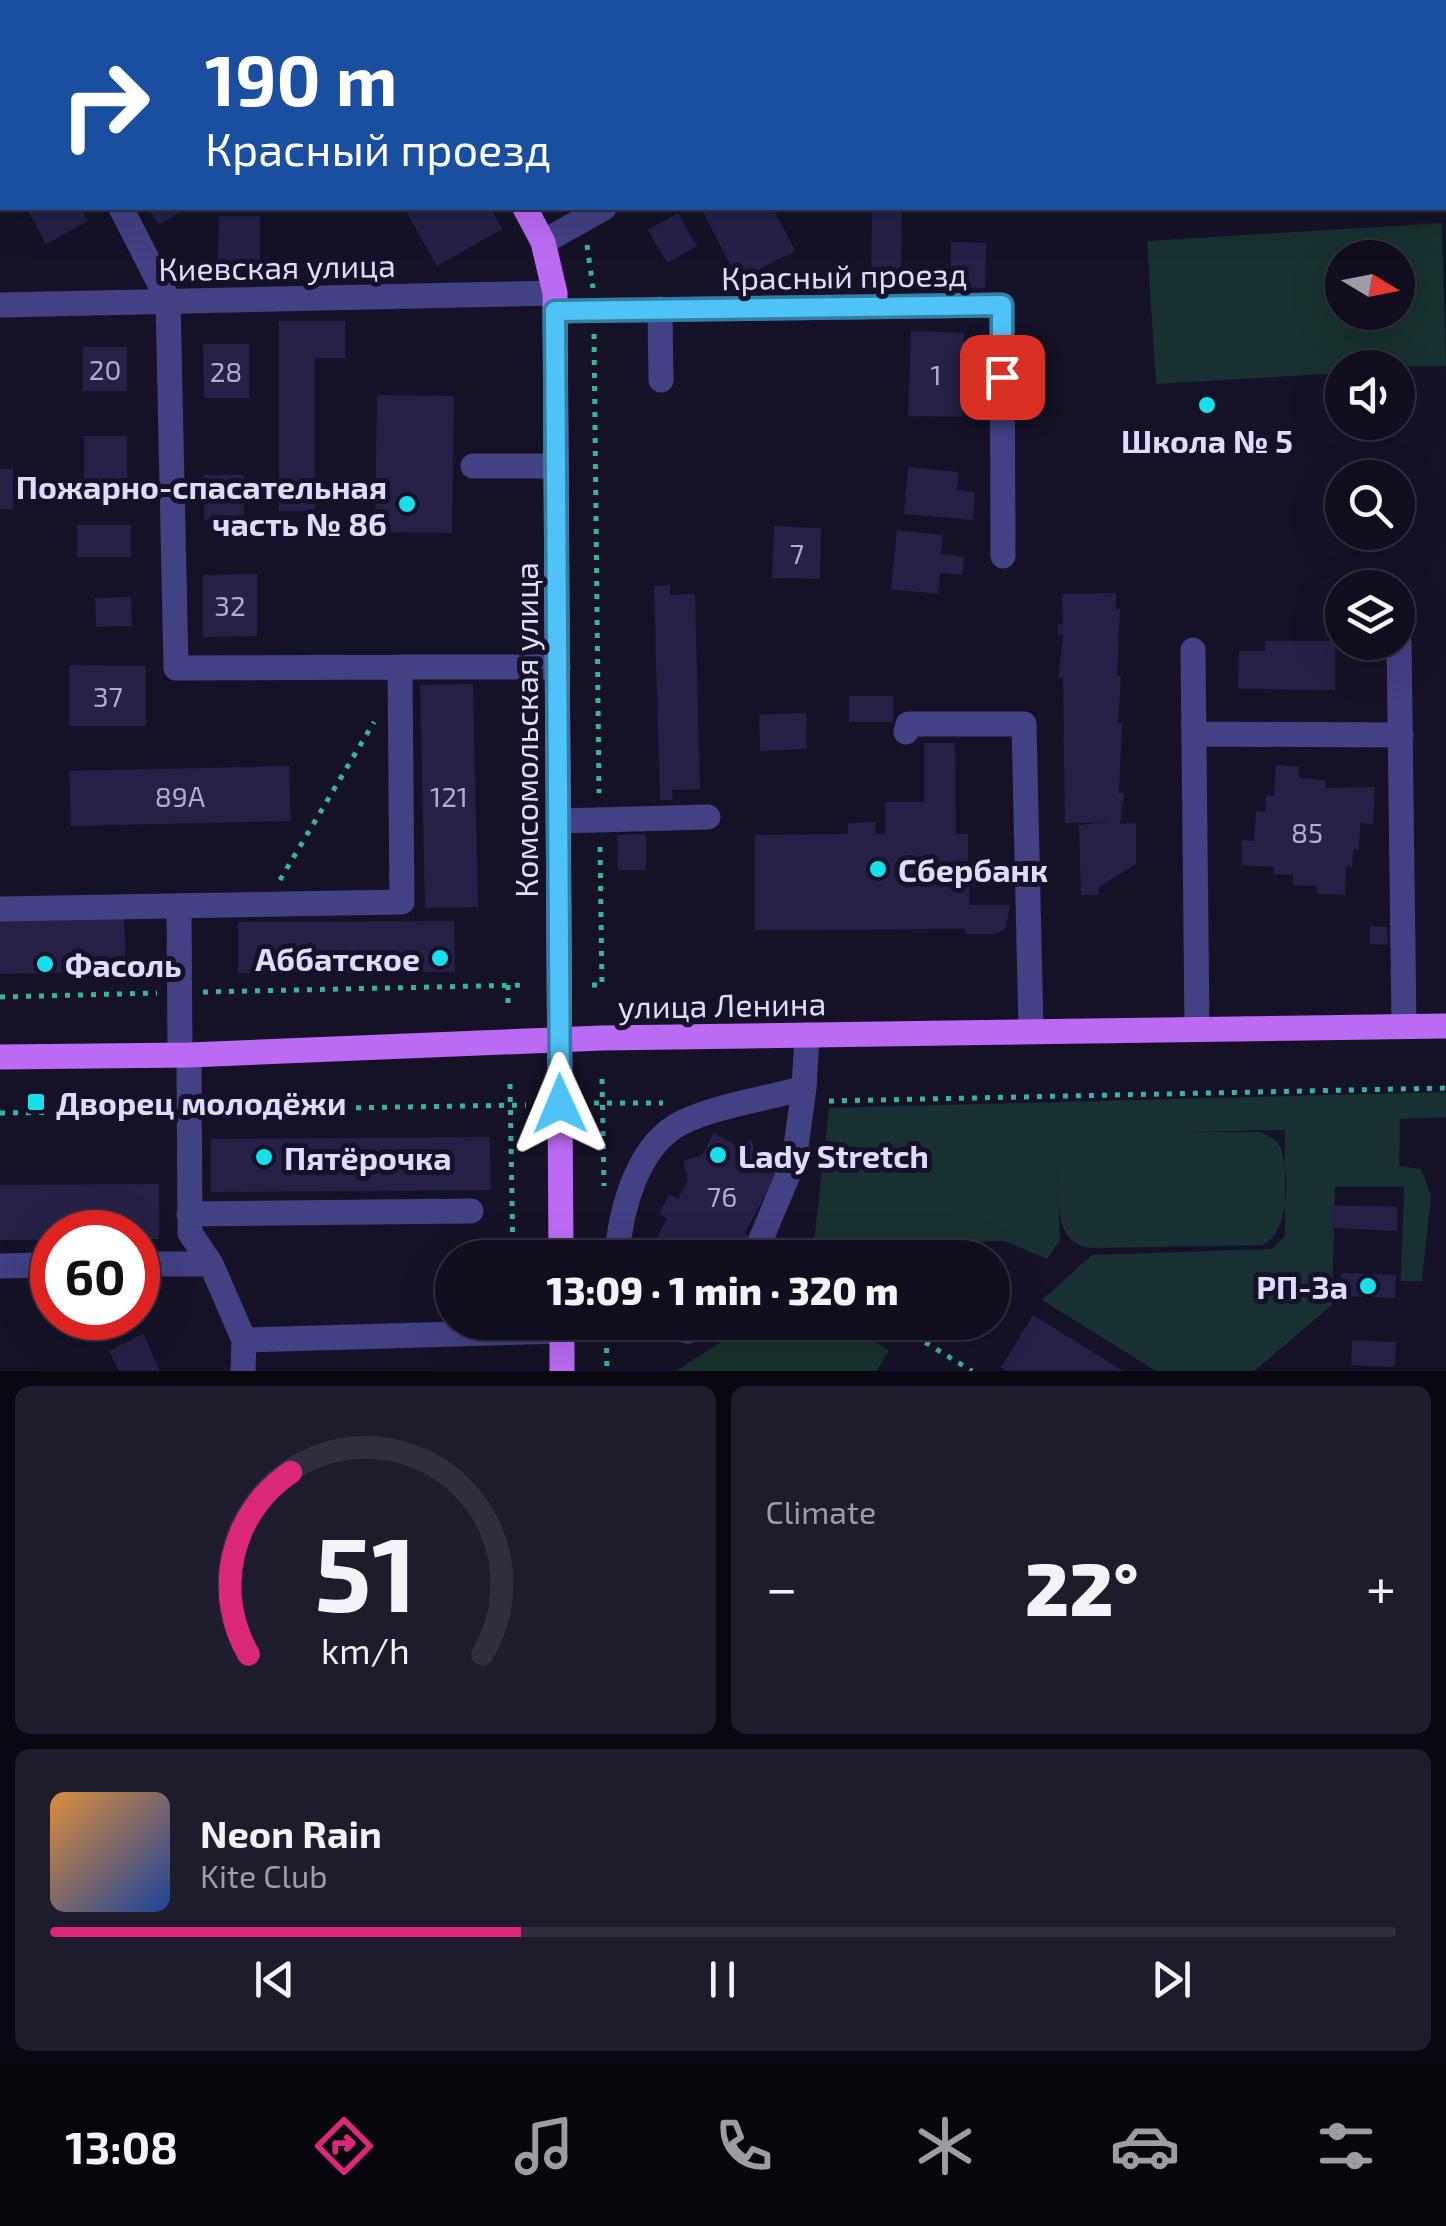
<!DOCTYPE html>
<meta charset="utf-8">
<style>
:root{--surface:#100e1d;--page:#1e1c2a;--text:#f1f3f6;--muted:#9c9ca4;--line:#302e3b;--accent:#db2777}
body{margin:0;font-family:"Exo 2",sans-serif;background:var(--page);color:var(--text);height:100vh;display:flex;flex-direction:column;font-size:38px;white-space:nowrap}
*{box-sizing:border-box;margin:0}
p{font-size:32px;color:var(--muted)}
.icon{flex:none;width:55px;height:55px;fill:none;stroke:currentColor;stroke-width:2;stroke-linecap:round;stroke-linejoin:round}
.map{position:relative;height:1371px;overflow:hidden}
.drawer{display:flex;flex-direction:column;gap:15px;padding:15px;background:#090810;flex:1}
.drawer>*{flex:none}
.banner{position:absolute;left:0px;top:0px;width:1448px;height:210px;box-shadow:0 10px 40px #0002,0 0 0 2px var(--line);background:#1a4fa0;color:#fff;overflow:hidden}
.needle{width:65px;rotate:100deg}
.buttons{position:absolute;left:1325px;top:240px;display:grid;gap:20px}
.buttons a{display:grid;place-items:center;width:90px;height:90px;border-radius:50%;background:var(--surface);box-shadow:0 10px 40px #0002,0 0 0 2px var(--line);font-size:50px}
.speed{position:absolute;left:30px;top:1210px;display:flex;gap:20px;font-size:50px;font-weight:700;text-align:center}
.speed>*{display:grid;place-content:center;width:130px;height:130px;border-radius:50%;background:var(--surface);box-shadow:0 10px 40px #0002,0 0 0 2px var(--line);line-height:1}
.speed .limit{border:15px solid #d22;background:#fff;color:#111}
.pin{position:absolute;display:grid;place-items:center;width:85px;height:85px;color:#fff;margin:-42px;border-radius:20px;box-shadow:0 5px 15px #0006}
.me{position:absolute;width:110px;margin:-55px;rotate:359deg;stroke-linejoin:round;filter:drop-shadow(0 0 8px #0008)}
.turn{display:flex;align-items:center;gap:35px;height:210px;padding:0 40px;font-size:45px}
.turn .icon{width:130px;height:130px;stroke-width:2.5}
.turn b{display:block;font-size:70px;line-height:85px}
.big{font-size:75px;font-weight:800;line-height:1.1}
.drawer .card{flex:1;display:flex;flex-direction:column;justify-content:center;gap:15px;min-width:0;padding:0 35px;border-radius:15px;background:var(--page)}
.drawer .dial{align-items:center;gap:0}
.dial svg{height:260px;overflow:visible;fill:none;stroke:var(--line);stroke-width:7;stroke-linecap:round;text-anchor:middle}
.dial text{fill:var(--text);stroke:none}
.song{display:flex;align-items:center;gap:30px}
.cover{width:120px;height:120px;border-radius:15px;background:linear-gradient(135deg,hsl(30 70% 55%),hsl(220 70% 35%))}
.played{height:10px;border-radius:5px;background:linear-gradient(90deg,var(--accent) 35%,var(--line) 35%)}
.keys{display:flex;justify-content:space-around;direction:ltr}
.heat{display:flex;justify-content:space-between;align-items:center;font-size:55px;direction:ltr}
.drawer .tiles{flex:1;display:grid;gap:15px;grid-template-columns:1fr 1fr}
.card:last-child{grid-column:span 2}
.trip{position:absolute;left:435px;top:1240px;width:575px;height:100px;border-radius:50px;background:var(--surface);box-shadow:0 10px 40px #0002,0 0 0 2px var(--line);font-weight:800;line-height:100px;text-align:center}
.tab-bar{display:flex;height:160px;justify-content:space-around;align-items:center;background:#06060c;color:var(--muted)}
.tab-bar .icon{width:70px;height:70px}
.tab-bar .selected{color:var(--accent)}
.tab-bar b{font-size:45px;color:var(--text)}
.map>svg:first-child{display:block}
.green{fill:#16312f;fill-rule:evenodd}
.building{fill:#262047}
.lines{fill:none;stroke-linecap:round;stroke-linejoin:round}
.path{stroke:#3ab1a6;stroke-width:5;stroke-dasharray:5 8;stroke-linecap:butt}
.minor{stroke:#414183;stroke-width:25}
.major{stroke:#bb6bf3;stroke-width:25}
.route-casing{stroke:#337fa1;stroke-width:25}
.route{stroke:#4fc3f7;stroke-width:18}
.poi-dot{fill:#17dfec;stroke:#151227;stroke-width:4}
.labels{text-anchor:middle;dominant-baseline:central;stroke-width:10;stroke-linejoin:round;paint-order:stroke}
.number-label{font-size:28px;fill:#b0accf}
.street-label{font-size:32px;fill:#dedbfc;stroke:#151227}
.poi-label{font-size:32px;font-weight:bold;fill:#dedbfc;stroke:#151227;text-anchor:start}
</style>
<div class="map">
<svg width="1446" height="1371" viewBox="0 0 1446 1371">
<rect width="100%" height="100%" fill="#151227"/>
<path class="green" d="M1442 223 1446 366 1342 368V373L1156 384 1147 241ZM1342 258H1398V312H1342Z
M1446 1092V1117L1400 1119 1399 1166 1421 1169 1431 1196 1422 1281H1401L1404 1187H1335L1332 1305 1254 1371H1156L1042 1300 1092 1255 1272 1249 1285 1236V1130L1180 1132H1261L1278 1142C1291 1167 1291 1231 1263 1245L1091 1248C1051 1244 1061 1197 1057 1167L1060 1240 1047 1259 1004 1241H986L955 1257 841 1258 814 1241 829 1108Z
M750 1323H842L889 1350 877 1371H676Z"/>
<path class="building" d="M31 208H80L88 221 46 244 27 209Z
M148 208H187L159 225Z
M418 208H491L502 229 437 266 407 213Z
M701 208H773L795 251 738 280Z
M872 210H902L901 276H871Z
M678 213 697 246 667 263 648 230Z
M219 216H260V262H218Z
M951 242 986 243 985 288 951 287Z
M279 321H345V358H315V511H279Z
M911 331 964 333 962 417 908 416Z
M203 344H249V398H204Z
M83 347H127V391H83Z
M377 395 454 396 452 533 375 532Z
M84 436H127V483H84Z
M908 467 959 472 957 490 975 492 973 520 904 514Z
M0 469H13V509H0Z
M204 475H244V520H204Z
M77 525H131V557H77Z
M774 526 821 528 820 579 772 578Z
M897 530 943 535 941 554 964 557 962 575 940 573 938 594 891 589Z
M257 574V636L203 637V575Z
M670 585V595L695 594 700 789 672 790 673 800H660L654 586Z
M1116 593V609H1120L1117 676H1121L1118 723H1122L1119 793H1124L1120 824 1136 823V864L1099 887V895H1081L1079 825 1110 822 1065 823 1063 678H1058L1063 635H1058V625L1063 624 1062 594Z
M131 597 132 626 96 627 95 598Z
M1265 641H1335V690L1238 689 1239 651H1265Z
M69 665 146 666V726H69Z
M473 684 478 907 425 908 420 685Z
M849 696H893V722H849Z
M806 713 807 749 760 751 759 715Z
M924 743H955L956 834H968V870H979V886H969V905H1010L1006 928 996 934H966L965 929 755 930V835L848 834V823L876 822 875 834H885V802H924Z
M1276 765 1299 767V778L1326 780 1325 788 1375 787 1373 824 1360 823 1359 850 1353 849 1352 867 1346 866 1345 895 1317 894V886L1293 885V875L1273 874 1274 867 1241 865 1242 840 1254 841 1256 811 1265 812 1266 795 1274 796Z
M289 766 291 821 71 826 69 771Z
M646 834V870H618L617 835Z
M124 916 126 971 0 974V919Z
M454 921 455 972 238 973V922Z
M1370 926 1387 927V945L1370 944Z
M714 1133 735 1145 751 1140 756 1156 780 1169 744 1234 752 1238 742 1256 734 1252 732 1258H645L641 1244 656 1240 667 1218 659 1214 669 1194 678 1199 688 1180 683 1161 702 1155Z
M490 1137 491 1190 211 1192V1139Z
M159 1184V1239H138V1232H52V1240H0V1185Z
M1332 1205 1397 1207V1231L1331 1228Z
M1341 1273 1396 1275 1395 1298 1341 1296Z
M1033 1315 1123 1371H1006L1001 1367Z
M143 1334 160 1371H119L109 1351Z
M1352 1340 1396 1342 1395 1367 1351 1365Z"/>
<g class="lines">
<path class="path" d="M449 0 451 2
M587 245 593 288
M594 334 599 793
M280 880 374 722
M508 985V1007
M592 985H602L600 844
M203 992 526 985
M0 997 157 993
M602 1079 604 1186
M510 1084 513 1258
M829 1101 1446 1088
M594 1103H663
M213 1110 526 1105
M0 1113 167 1111
M606 1322 607 1371
M892 1322 972 1371"/>
<path class="minor" d="M7 0 9 2
M1065 0 1067 2
M339 2 343 0
M968 2 973 0
M1445 51H1446
M121 208 168 300 176 668 400 667
M543 242 604 208
M0 305 555 293
M660 309 661 380
M555 311 1002 305 1003 556
M473 466H556
M1399 641 1404 1026
M1193 650 1197 1029
M906 732 908 724H1024L1031 1031
M1194 734 1401 735
M559 821 708 817
M179 906 180 1055
M0 909 402 902 400 667H558
M189 1055 190 1233 211 1264 244 1340 243 1371
M189 1214 471 1211
M617 1258C620 1211 637 1144 683 1122 719 1105 766 1099 804 1088L807 1035
M753 1258 794 1161 804 1088
M138 1264H211
M0 1266 52 1265
M635 1322 688 1331 703 1322
M244 1340 562 1331"/>
<path class="major" d="M409 0 410 2
M525 208 543 242 555 293 561 1258
M0 1057 189 1055 602 1038 1446 1026
M562 1322V1371"/>
</g>
<g class="lines">
<g class="route-casing">
<path id="route" d="M560 1104 555 311 1002 305V377"/>
</g>
<use href="#route" class="route"/>
</g>
<g class="poi-dot">
<circle cx="1207" cy="405" r="10"/>
<circle cx="407" cy="504" r="10"/>
<circle cx="878" cy="869" r="10"/>
<circle cx="440" cy="958" r="10"/>
<circle cx="45" cy="964" r="10"/>
<rect x="26" y="1092" width="20" height="20" rx="5"/>
<circle cx="718" cy="1155" r="10"/>
<circle cx="264" cy="1157" r="10"/>
<circle cx="1368" cy="1286" r="10"/>
</g>
<g class="labels">
<g class="number-label">
<text x="105" y="369">20</text>
<text x="226" y="371">28</text>
<text x="936" y="374">1</text>
<text x="797" y="553">7</text>
<text x="230" y="605">32</text>
<text x="108" y="696">37</text>
<text x="180" y="796">89А</text>
<text x="449" y="796">121</text>
<text x="1307" y="832">85</text>
<text x="722" y="1196">76</text>
</g>
<g class="street-label">
<text transform="translate(277 266) rotate(-1)">Киевская улица</text>
<text transform="translate(844 275) rotate(-1)">Красный проезд</text>
<text transform="translate(525 730) rotate(-90)">Комсомольская улица</text>
<text transform="translate(722 1004) rotate(-1)">улица Ленина</text>
</g>
<g class="poi-label">
<text x="1207" y="440" text-anchor="middle">Школа № 5</text>
<text x="387" y="486" text-anchor="end">Пожарно-спасательная<tspan x="387" dy="37">часть № 86</tspan></text>
<text x="898" y="869">Сбербанк</text>
<text x="420" y="958" text-anchor="end">Аббатское</text>
<text x="65" y="964">Фасоль</text>
<text x="56" y="1102">Дворец молодёжи</text>
<text x="738" y="1155">Lady Stretch</text>
<text x="284" y="1157">Пятёрочка</text>
<text x="1348" y="1286" text-anchor="end">РП-3а</text>
</g>
</g>
</svg>
<div class="buttons">
<a><svg class="needle" viewBox="-14 -14 28 28"><path d="M0-13l5 13h-10z" fill="#e53935"/><path d="M0 13l5-13h-10z" fill="#9c9ca4"/></svg></a>
<a><svg class="icon" aria-label="sound" viewBox="0 0 24 24"><path d="M4 9h4l5-4v14l-5-4H4zM17 9q2 3 0 6"/></svg></a>
<a><svg class="icon" aria-label="search" viewBox="0 0 24 24"><circle cx="10" cy="10" r="6"/><path d="M15 15l6 6"/></svg></a>
<a><svg class="icon" aria-label="layers" viewBox="0 0 24 24"><path d="M12 4l9 5-9 5-9-5zM3 14l9 5 9-5"/></svg></a>
</div>
<div class="speed"><div class="limit">60</div></div>
<div class="pin" style="left:1002px;top:377px;background:#d93025"><svg class="icon" aria-label="arrive" viewBox="0 0 24 24"><path d="M6 21V4h12l-3 4 3 4H6"/></svg></div>
<svg class="me" style="left:560px;top:1104px" viewBox="-20 -20 40 40"><path d="M0-17L14 15 0 8-14 15z" fill="#4fc3f7" stroke="#fff" stroke-width="4"/></svg>
<div class="trip">13:09 · 1 min · 320 m</div>
<div class="banner">
<div class="turn"><svg class="icon" aria-label="right" viewBox="0 0 24 24"><path d="M7 20v-9h11M14 6l5 5-5 5"/></svg><div><b>190 m</b>Красный проезд</div></div>
</div>
</div>
<section class="drawer">
<div class="tiles">
<div class="card dial"><svg viewBox="0 0 100 80">
<path d="M14 69A42 42 0 1 1 86 69"/>
<path d="M14 69A42 42 0 0 1 27 13" stroke="#db2777"/>
<text x="50" y="56" font-size="32" font-weight="700">51</text>
<text x="50" y="72" font-size="11">km/h</text>
</svg></div>
<div class="card"><p>Climate</p>
<div class="heat"><a>−</a><b class="big">22°</b><a>+</a></div>
</div>
<div class="card">
<div class="song"><i class="cover"></i><div><b>Neon Rain</b><p>Kite Club</p></div></div>
<div class="played"></div>
<div class="keys"><svg class="icon" aria-label="previous" viewBox="0 0 24 24"><path d="M18 5L8 12l10 7zM5 5v14"/></svg><svg class="icon" aria-label="pause" viewBox="0 0 24 24"><path d="M8 5v14M16 5v14"/></svg><svg class="icon" aria-label="next" viewBox="0 0 24 24"><path d="M6 5l10 7-10 7zM19 5v14"/></svg></div>
</div>
</div>
</section>
<nav class="tab-bar">
<b>13:08</b>
<svg class="icon selected" aria-label="directions" viewBox="0 0 24 24"><path d="M12 3l9 9-9 9-9-9zM9 14v-3h6M13 9l2 2-2 2"/></svg>
<svg class="icon" aria-label="music" viewBox="0 0 24 24"><path d="M9 18V5l10-2v13"/><circle cx="6" cy="18" r="3"/><circle cx="16" cy="16" r="3"/></svg>
<svg class="icon" aria-label="phone" viewBox="0 0 24 24"><path d="M5 4h4l2 5-3 2q2 4 5 5l2-3 5 2v4C11 20 4 13 5 4z"/></svg>
<svg class="icon" aria-label="climate" viewBox="0 0 24 24"><path d="M12 3v18M4 7l16 10M4 17L20 7"/></svg>
<svg class="icon" aria-label="car" viewBox="0 0 24 24"><path d="M5 17H2v-5l4-1 3-4h7l3 4 3 1v5h-3M9 17h6M6 11h13"/><circle cx="7" cy="17" r="2"/><circle cx="17" cy="17" r="2"/></svg>
<svg class="icon" aria-label="filters" viewBox="0 0 24 24"><path d="M4 7h16M4 17h16"/><circle cx="9" cy="7" r="2"/><circle cx="15" cy="17" r="2"/></svg>
</nav>
